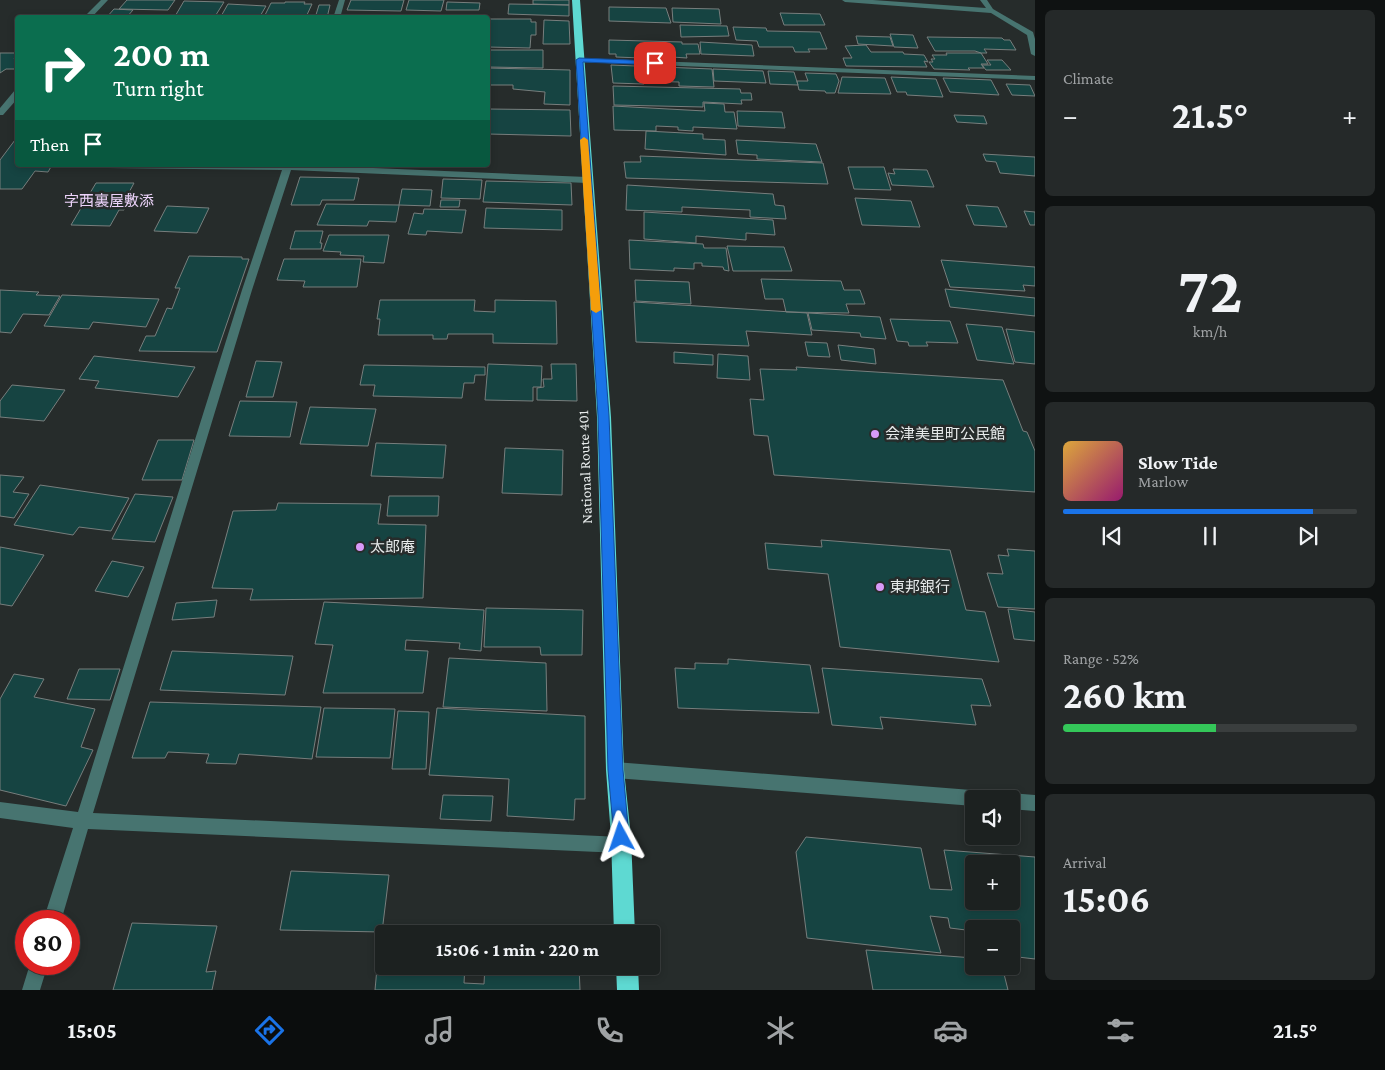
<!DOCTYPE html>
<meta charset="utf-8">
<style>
:root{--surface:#1c2120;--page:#252929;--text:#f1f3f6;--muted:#a0a3a5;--line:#3a3e3e;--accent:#1a73e8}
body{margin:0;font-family:"Crimson Pro","Noto Sans JP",serif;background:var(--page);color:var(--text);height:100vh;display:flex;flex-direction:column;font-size:19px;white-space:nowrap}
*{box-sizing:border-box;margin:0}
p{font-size:16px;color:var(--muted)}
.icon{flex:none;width:28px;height:28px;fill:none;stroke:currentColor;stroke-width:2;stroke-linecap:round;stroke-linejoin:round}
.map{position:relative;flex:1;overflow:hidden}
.side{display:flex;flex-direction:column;gap:10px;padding:10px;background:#0f1212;width:350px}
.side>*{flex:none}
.guide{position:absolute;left:15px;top:15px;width:475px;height:152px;border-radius:5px;box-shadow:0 2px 8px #0003,0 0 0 1px var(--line);background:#0b6e4f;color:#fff;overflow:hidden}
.fabs{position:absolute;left:965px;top:790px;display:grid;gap:10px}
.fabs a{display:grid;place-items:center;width:55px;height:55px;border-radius:5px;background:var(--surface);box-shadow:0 2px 8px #0003,0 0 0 1px var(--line);font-size:25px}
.speed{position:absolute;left:15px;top:910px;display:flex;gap:10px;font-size:25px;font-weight:700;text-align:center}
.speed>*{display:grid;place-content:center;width:65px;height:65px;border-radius:50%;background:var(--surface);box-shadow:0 2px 8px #0003,0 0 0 1px var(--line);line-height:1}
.speed .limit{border:8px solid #d22;background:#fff;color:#111}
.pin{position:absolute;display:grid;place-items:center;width:42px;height:42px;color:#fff;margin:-21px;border-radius:10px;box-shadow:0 2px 8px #0006}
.me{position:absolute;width:55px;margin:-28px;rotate:355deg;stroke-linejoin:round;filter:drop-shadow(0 0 4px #0008)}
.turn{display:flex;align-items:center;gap:18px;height:105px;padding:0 15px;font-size:22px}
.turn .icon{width:65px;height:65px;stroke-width:2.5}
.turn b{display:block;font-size:35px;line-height:42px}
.then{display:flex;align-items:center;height:48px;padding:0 15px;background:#0003;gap:10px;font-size:19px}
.big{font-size:38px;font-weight:700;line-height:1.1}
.side .tile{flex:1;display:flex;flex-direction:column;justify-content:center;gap:8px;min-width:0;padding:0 18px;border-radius:8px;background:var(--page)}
.side .dial{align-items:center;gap:0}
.dial b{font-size:65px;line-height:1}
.song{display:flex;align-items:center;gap:15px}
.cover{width:60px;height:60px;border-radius:8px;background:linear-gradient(135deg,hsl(40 70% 55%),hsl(320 70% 35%))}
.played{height:5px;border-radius:2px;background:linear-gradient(90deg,var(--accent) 85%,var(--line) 85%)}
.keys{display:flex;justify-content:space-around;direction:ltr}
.heat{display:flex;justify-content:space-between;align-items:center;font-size:28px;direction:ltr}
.charge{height:8px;border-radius:4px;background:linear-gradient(90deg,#34c759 52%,var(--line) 0)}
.trip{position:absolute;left:375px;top:925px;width:285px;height:50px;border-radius:5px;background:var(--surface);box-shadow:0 2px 8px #0003,0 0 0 1px var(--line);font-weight:700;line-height:50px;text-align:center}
.menu{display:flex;height:80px;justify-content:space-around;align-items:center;background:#0b0d0d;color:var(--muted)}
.menu .icon{width:35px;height:35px}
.menu .active{color:var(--accent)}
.menu b{font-size:22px;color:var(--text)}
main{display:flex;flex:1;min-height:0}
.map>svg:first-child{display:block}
.building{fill:#164442;stroke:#777e7d;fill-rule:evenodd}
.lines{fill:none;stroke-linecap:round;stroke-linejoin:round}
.minor{fill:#477470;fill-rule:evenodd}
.highway{fill:#5ed9d2;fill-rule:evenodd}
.route{fill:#1a73e8;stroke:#114b97}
.slow{fill:#f59e0b}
.poi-dot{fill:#d89af8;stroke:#262c2b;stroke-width:2}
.labels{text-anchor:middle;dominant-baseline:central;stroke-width:5;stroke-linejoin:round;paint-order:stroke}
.far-quarter-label{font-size:15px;fill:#ecd3fa;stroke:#262c2b}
.poi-label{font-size:15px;fill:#e7ebeb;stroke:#262c2b;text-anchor:start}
.street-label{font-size:15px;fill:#e7ebeb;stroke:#262c2b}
</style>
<main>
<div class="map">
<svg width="1035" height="990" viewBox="0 0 1035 990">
<rect width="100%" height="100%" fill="#262c2b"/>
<path class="building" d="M127 0H175L168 10 119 9Z
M351 0H404L401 11 347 10Z
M409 0H444L441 11 406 10Z
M533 0H569V5L533 4Z
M184 1 224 2 214 18H174Z
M285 2H305L304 4H312L306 17 265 15 271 3H285Z
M447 2 480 3 479 10H446Z
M228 4 266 6 259 18H220Z
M509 4 569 5V16L508 14Z
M319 5H330L327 18H315Z
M609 7 666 8 671 23 609 21Z
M672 8 719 9 721 24 673 22Z
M114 9 133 10 126 18H106Z
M780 13 820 14 825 25H784Z
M488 19H531V22H536V35H531L530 48 488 47Z
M544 20 569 21 570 44H543Z
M680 25 727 26 729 36 681 37Z
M733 27 766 28 767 31 820 32 827 49H808L810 52H795L793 47H759L757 41 736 40Z
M890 34 913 35 918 48 894 47Z
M856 36 890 37 893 46 858 44Z
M927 37 1002 38 1004 40H1010L1016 50 984 49 987 53H981L975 51H935Z
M609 40 682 42V44H698L700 54H686L687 58 641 55 642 58 616 57V54H609Z
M700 42 752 45 754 56 701 54Z
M866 45 871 52H903L904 54 924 55 928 62 924 61 927 67 846 66 843 58H852L845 46Z
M488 50H543V68L488 67Z
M0 53H18L14 59H18L16 69H6L0 73Z
M946 53H981L988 64H981L984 68H968L970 70 934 69 929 62H933L931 59H935L932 55H947Z
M987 60H1002L1011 70H986L982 65H991Z
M611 65 712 69 714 87 679 86V82L643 81 644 84 613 83Z
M488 68 570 70V105L544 104 545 92 513 89V85H488Z
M713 69 763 71 766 83 714 81Z
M768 71 794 72 798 85 770 84Z
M805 73 836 74 839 81 835 93H826L825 91 799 90 797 81H808Z
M842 77 885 78 891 94 838 93Z
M891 77 936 79 943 97 907 95 906 92H897Z
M943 78 991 80 999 95 950 92Z
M1006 84 1030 85 1035 96 1012 95Z
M613 86 740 89 741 93H751L752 100H741L742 104 703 102V107L614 105Z
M704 103 724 104 725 112H734L737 129 693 127V131L678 130V127L656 126V131L614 130 613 106 705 111Z
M488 109 570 110 571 136 488 134Z
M737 111 782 112 785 128 738 126Z
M954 115 984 116 987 124 957 122Z
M646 131 703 134V139L725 140 726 155 645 149Z
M18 136V165H52L48 172 35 171 22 189H0V160Z
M736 140 816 144 822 162 757 159V155L738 154Z
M983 154 1035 157V176L1000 173 996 162 986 161Z
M640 156 823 163 828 184 626 178 624 162H641Z
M848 167H884L891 190 854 189Z
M893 169 927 170 934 187 892 185 888 173 895 174Z
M300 177 359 178 354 200H322L320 205H291Z
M443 179 482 180 480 199 441 198Z
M486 181 571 183 572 205 483 202Z
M96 183H134L126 198H131L124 210H119L110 226 71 225Z
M627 185 773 194 775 205 784 206 786 219 750 217V210L682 207V212L626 210Z
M402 189 432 190 430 206 399 205Z
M855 198 911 201 920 227 862 225Z
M441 200H460L459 207H440Z
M326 204 399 205V206L396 222 369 221 367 226 317 225Z
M966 205 998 207 1007 227 974 225Z
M167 206 209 208 197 233 154 231Z
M486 208 562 210V230L484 228Z
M424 209 466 210 462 233 427 231 426 235 408 234 414 213 423 214Z
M1024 211 1035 212V225H1030Z
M644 212 773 220 775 235 746 233V240L696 236V243L644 239Z
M295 231H323L320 243H322L321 249H290Z
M329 235H389L384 263 363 262 364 256 340 255 341 252 323 251Z
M629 240 703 244 704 248H726L729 271 724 270 723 267 702 266V263H694V269L674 268V271L630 269Z
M727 246 784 247 792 271H733Z
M189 256 242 257V259H249L217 352 139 351 146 336H155L167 308 172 309 180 288H175Z
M284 259H361L357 287H303L305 281 277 280Z
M941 260 1035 267V286L1023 285 1025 291 950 287Z
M761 279 841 281 844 290H860L865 304H846L849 313 786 312 783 299H765Z
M635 280 689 282 691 304 636 301Z
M945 289 1035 298V316L950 307Z
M0 290 39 292 36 295 60 296 49 315 23 314 11 333 0 332Z
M62 295 159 299 146 327 93 322 89 329 44 326Z
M380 300H475L474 311 495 312V300L556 301 557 344 493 343V334H448L447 339H433V335H378L380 319H377Z
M634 302 807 313 812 335 746 331 749 346 636 342Z
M808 313 880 317 886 339 861 337 860 333 812 330Z
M890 319 950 321 958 343 926 342 928 346H909L908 342 897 341Z
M966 324 1002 327 1014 364 977 360Z
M1006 329 1035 332V364L1015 362Z
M805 342 827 343 830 357 808 356Z
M838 345 874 349 876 364 841 360Z
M674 352 713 355V365L674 363Z
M718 354 748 356 750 380 717 378Z
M94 356 195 367 178 397 95 388 99 381 79 379Z
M256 361 282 362 273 397H246Z
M488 364 542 366 541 387H533V401L485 400Z
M551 364H576L577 401 537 400V388L544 387 543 379H552Z
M364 365 485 367V375H475L474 383H464L462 398 373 396 375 385H360Z
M796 367 1003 380 1023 431 1027 432 1035 451V492L774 475 768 436 754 435 750 399 764 400 760 369 797 370Z
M12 385 65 390 44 421 0 417V401Z
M240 401 297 402 290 437 229 436Z
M310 407 376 409 368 446 300 444Z
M158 440H194L182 480H142Z
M376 443 446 445 443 478 371 476Z
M505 448 563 450 562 495 502 493Z
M0 475 24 477 13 492 29 494 14 518 0 516Z
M40 485 129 498 111 531 79 527 73 535 14 525Z
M135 494 173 497 155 542 112 539Z
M389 496H439L438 516H387Z
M278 503 381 504 378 524 426 525 423 598 250 600 253 589 212 588 233 511 276 510Z
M821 540 950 550 966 610 985 612 999 662 840 647 828 574 768 569 765 543 822 547Z
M0 547 44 555 12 606 0 604Z
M1007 549 1035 551V609L998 607 987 573 1003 574 998 555 1009 556Z
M112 561 144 567 128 597 95 591Z
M217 600 214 617 172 620 176 603Z
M324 602 484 610 481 651 459 649 460 643 406 640 405 650 428 651 423 693H323L333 645 315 644Z
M486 608 583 610 582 655H541L540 647H484Z
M1008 609 1035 612V641L1014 639Z
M172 651 293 656 285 695 160 690Z
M449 658 546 663 547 711 443 707Z
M728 659 810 665 819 713 678 708 675 668 695 669V663L728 664Z
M822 668 982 679 991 706 971 705 976 725 880 717 883 729 832 725Z
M79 669H120L110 700 67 699Z
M14 674 44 679 34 697 95 709 81 747 93 750 66 806 0 790V699Z
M150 702 321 707 312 759 239 754 236 764 206 763 209 754 168 752 165 758H132Z
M324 708 395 709 390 758 316 757Z
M437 708 585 716V799H575L574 820 507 816 509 779 429 775Z
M398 711 429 712 426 769H392Z
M443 795 493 796 491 821 440 819Z
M806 837 921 848 930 889 952 890 944 850 1035 857V959L1018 957 1011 929H974V931L950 928 948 918 930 916 941 953 807 938 796 852ZM974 864H1011V901H974Z
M291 871 389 875 382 932 280 930Z
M132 923 217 926 206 972 216 971 212 990H113Z
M866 950 974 958V966H1002L1008 990H873Z
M378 957H384V966H465L464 983 484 984 485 966H579L580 990H375Z"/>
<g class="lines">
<path class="minor" d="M101 0H108L91 18H83Z
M339 0H345L340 18H333Z
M842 0H873L986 8 980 0H987L993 9 1033 32 1035 39V56L1031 54 1027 35 991 13 845 2Z
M576 58 1035 76V80L579 62H576Z
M15 90H18V98L3 115H0V108Z
M104 165H302L587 177 591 180 587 183 291 170 252 290 93 813 621 837 627 839 629 845 627 851 621 853 88 829 61 921H43L73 828 0 818V802L78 812 242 290 282 170 108 168Z
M615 762 984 791 990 793 992 799H974V806L615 778 609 776 607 770 609 764Z
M1011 793 1035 795V811L1011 809V799H1004L1005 795Z
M30 964H48L40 990H22Z"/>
<path class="highway" d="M572 0H580L611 417 624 770 631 837 635 934H614L611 837 606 770 597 417Z
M616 966H638L639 990H617Z"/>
</g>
<path class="route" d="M579 58 655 61 659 63 655 65 583 62 609 416 623 770 629 837 627 842 621 844 616 842 614 837 608 770 598 416 576 60Z"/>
<path class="slow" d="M584 137 588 140 601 310 596 313 591 310 580 140Z"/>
<g class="poi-dot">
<circle cx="875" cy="434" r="5"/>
<circle cx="360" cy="547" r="5"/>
<circle cx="880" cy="587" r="5"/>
</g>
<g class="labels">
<g class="far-quarter-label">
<text x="109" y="201">字西裏屋敷添</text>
</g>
<g class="poi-label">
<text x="885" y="434">会津美里町公民館</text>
<text x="370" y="547">太郎庵</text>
<text x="890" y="587">東邦銀行</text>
</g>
<g class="street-label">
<text transform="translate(585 467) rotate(-92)">National Route 401</text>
</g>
</g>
</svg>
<div class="fabs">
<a><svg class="icon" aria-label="sound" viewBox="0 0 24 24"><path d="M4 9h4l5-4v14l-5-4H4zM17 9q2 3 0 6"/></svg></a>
<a>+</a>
<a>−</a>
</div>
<div class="speed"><div class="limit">80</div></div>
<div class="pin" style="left:655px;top:63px;background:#d93025"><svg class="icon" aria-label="arrive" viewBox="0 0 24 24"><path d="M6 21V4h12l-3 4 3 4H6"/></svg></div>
<svg class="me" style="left:621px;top:837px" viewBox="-20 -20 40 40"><path d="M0-17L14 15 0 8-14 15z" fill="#1a73e8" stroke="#fff" stroke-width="4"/></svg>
<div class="trip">15:06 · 1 min · 220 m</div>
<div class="guide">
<div class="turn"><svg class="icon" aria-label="right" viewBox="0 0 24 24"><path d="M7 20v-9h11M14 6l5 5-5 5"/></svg><div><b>200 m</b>Turn right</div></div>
<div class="then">Then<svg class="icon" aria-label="arrive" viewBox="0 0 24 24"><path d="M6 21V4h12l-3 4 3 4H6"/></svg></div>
</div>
</div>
<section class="side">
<div class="tile"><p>Climate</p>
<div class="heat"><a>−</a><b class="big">21.5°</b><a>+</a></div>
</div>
<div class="tile dial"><b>72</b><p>km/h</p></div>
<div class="tile">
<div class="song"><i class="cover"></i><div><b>Slow Tide</b><p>Marlow</p></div></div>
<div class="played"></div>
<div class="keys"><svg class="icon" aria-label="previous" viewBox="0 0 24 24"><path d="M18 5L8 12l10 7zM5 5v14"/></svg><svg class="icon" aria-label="pause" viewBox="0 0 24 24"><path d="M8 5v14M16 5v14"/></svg><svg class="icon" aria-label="next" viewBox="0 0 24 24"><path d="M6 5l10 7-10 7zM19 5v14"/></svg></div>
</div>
<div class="tile"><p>Range · 52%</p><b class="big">260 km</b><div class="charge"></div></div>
<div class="tile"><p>Arrival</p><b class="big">15:06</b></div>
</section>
</main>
<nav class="menu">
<b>15:05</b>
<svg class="icon active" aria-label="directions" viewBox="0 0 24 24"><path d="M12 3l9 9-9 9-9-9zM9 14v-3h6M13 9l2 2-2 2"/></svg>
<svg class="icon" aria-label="music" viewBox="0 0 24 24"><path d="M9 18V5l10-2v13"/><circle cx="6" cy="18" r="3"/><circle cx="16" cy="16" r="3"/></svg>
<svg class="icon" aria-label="phone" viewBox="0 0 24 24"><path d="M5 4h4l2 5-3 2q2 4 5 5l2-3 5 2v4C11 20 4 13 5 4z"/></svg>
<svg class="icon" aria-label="climate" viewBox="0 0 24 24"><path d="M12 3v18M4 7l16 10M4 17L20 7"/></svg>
<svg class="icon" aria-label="car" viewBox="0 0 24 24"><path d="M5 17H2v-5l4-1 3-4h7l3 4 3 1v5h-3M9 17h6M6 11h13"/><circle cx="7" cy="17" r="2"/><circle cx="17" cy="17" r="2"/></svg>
<svg class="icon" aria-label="filters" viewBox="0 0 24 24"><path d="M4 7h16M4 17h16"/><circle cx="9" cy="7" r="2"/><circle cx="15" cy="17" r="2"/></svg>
<b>21.5°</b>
</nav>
